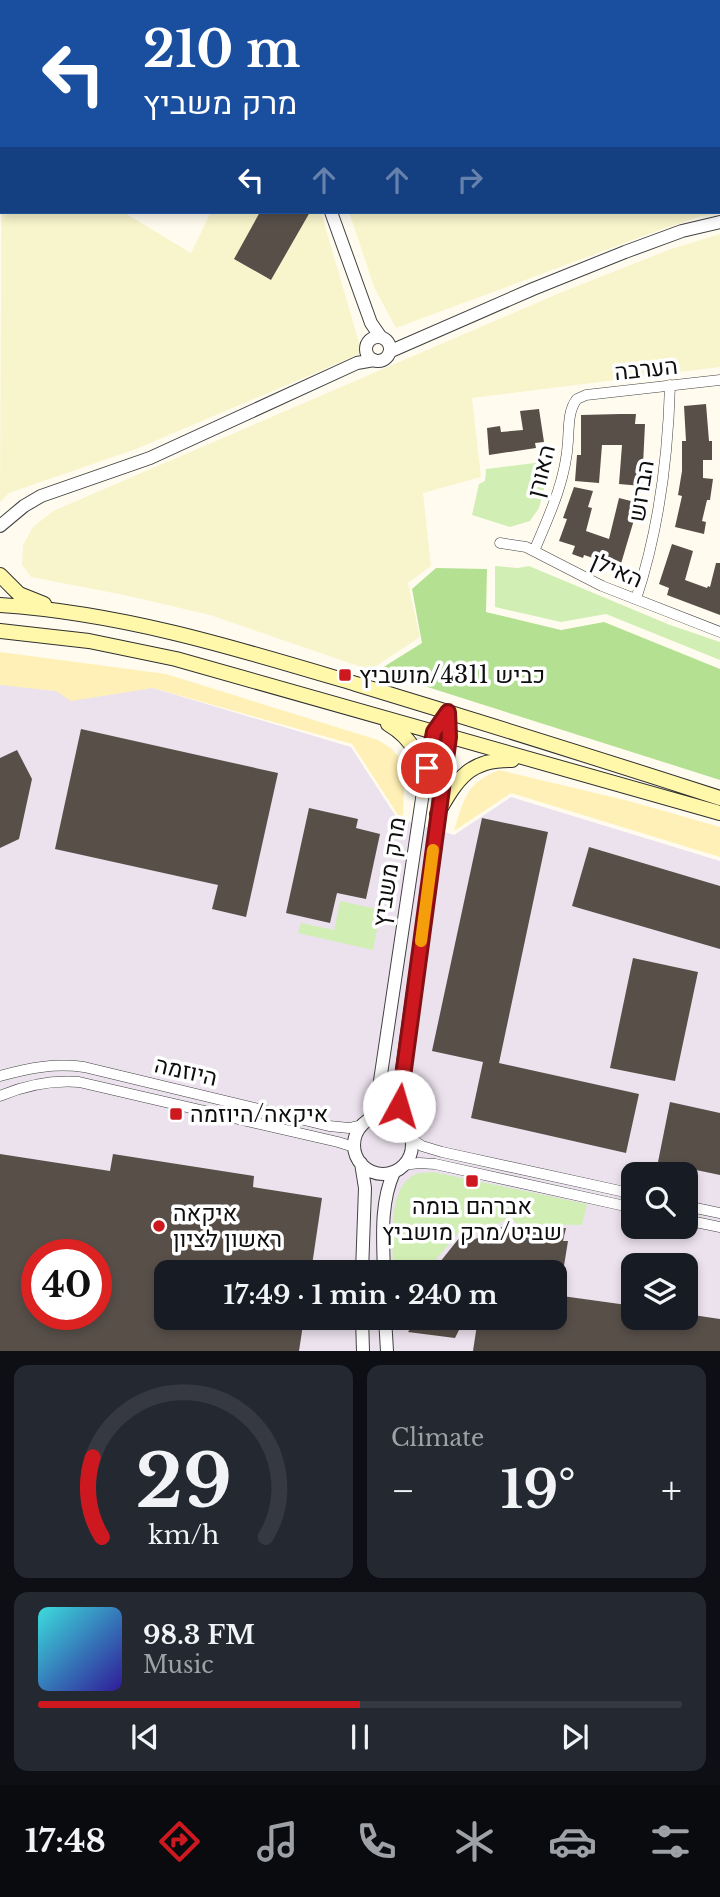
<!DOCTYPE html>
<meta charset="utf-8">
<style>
:root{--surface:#171b24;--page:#242831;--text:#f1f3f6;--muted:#9ea1a6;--line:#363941;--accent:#cc181e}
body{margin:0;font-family:"Libre Baskerville",Heebo,serif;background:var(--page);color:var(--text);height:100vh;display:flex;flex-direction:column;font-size:26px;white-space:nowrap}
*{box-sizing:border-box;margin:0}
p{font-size:23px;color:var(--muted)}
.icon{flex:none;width:38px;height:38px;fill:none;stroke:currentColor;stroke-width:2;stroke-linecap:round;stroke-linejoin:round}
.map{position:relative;height:1351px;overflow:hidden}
.drawer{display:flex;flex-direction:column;gap:14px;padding:14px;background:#0d0f14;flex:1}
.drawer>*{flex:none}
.guide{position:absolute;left:0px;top:0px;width:721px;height:214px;box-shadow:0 4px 10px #0003;background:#1a4fa0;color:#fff;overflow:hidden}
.fabs{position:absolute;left:621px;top:1162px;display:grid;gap:14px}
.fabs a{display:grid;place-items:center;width:77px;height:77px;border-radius:14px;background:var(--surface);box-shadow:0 4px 10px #0003;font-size:35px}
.speed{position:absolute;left:21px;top:1239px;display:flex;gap:14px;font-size:35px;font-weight:700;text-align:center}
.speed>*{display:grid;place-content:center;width:91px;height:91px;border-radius:50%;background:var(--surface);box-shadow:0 4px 10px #0003;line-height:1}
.speed .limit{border:10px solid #d22;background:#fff;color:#111}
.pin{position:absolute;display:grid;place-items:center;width:60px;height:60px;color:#fff;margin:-30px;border:4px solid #fff;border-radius:50%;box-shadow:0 2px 7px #0007}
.me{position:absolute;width:77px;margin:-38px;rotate:6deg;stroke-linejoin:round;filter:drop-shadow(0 0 5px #0008)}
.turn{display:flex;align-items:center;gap:24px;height:147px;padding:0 28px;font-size:32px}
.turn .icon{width:91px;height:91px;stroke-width:2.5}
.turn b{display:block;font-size:49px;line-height:60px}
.lanes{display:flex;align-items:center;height:66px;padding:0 28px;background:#0003;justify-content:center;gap:35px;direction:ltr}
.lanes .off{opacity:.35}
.big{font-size:52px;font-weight:700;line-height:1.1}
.drawer .card{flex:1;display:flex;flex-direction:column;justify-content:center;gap:10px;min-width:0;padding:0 24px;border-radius:14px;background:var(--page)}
.drawer .dial{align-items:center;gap:0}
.dial svg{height:182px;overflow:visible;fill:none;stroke:var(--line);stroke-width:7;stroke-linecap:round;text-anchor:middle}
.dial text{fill:var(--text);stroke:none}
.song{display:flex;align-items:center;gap:21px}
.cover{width:84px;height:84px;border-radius:10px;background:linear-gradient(135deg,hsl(180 70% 55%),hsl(250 70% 35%))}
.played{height:7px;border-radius:4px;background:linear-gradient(90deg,var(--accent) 50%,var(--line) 50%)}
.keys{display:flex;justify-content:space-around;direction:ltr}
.heat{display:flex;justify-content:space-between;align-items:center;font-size:38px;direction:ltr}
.drawer .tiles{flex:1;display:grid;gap:14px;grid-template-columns:1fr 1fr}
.card:last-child{grid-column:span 2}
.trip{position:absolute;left:154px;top:1260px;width:413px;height:70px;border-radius:14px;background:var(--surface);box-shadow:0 4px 10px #0003;font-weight:700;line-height:70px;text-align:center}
.dock{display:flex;height:112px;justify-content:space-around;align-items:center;background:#090b0e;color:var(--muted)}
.dock .icon{width:49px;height:49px}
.dock .active{color:var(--accent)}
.dock b{font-size:32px;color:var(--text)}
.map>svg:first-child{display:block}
.industrial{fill:#ece2ee;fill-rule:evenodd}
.farmland{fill:#f8f5cc}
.green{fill:#d1eeb4}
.forest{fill:#b4e092}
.sand{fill:#fff0b7}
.building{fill:#584f49;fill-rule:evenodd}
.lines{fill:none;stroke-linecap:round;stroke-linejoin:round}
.minor-casing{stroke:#414141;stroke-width:11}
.tertiary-casing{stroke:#414141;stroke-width:14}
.secondary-casing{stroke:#303030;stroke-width:16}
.minor{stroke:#fff;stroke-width:10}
.tertiary{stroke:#fff;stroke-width:12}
.secondary{stroke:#fff7aa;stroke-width:14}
.route-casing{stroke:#851014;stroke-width:18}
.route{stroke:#cc181e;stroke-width:12}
.slow{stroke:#f59e0b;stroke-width:12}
.poi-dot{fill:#cc181e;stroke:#fff;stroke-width:2.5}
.labels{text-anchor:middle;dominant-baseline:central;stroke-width:7;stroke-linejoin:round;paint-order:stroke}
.street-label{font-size:23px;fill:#0e0e0e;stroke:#fff}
.poi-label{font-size:23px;fill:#0e0e0e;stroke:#fff;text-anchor:start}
</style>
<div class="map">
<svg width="720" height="1351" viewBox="0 0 720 1351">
<rect width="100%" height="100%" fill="#fffcef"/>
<path class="industrial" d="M0 675 153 688 351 747 397 818 454 835 511 797 720 861V1351H0ZM634 1174H686V1227H634ZM37 1255H96V1314H37ZM634 1265H686V1318H634ZM166 1272H555V1318H166Z"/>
<path class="farmland" d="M109 0H720V214L701 216 657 231 396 328 374 287 349 212H719V2Z
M2 44V212H123L191 253 211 212H321L362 353 136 449 9 493 0 502Z
M720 234V367L472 398 481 477 423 493 431 566 408 583 420 637 370 670 210 615 124 595 31 577 22 565 23 545 33 527 53 511 562 292 671 249Z"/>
<path class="green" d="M551 461 539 508 530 521 510 527 472 515 479 484 485 481 486 469Z
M495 566 518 568 529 566 670 625 720 642V660L606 614 561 622 495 607Z
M340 901 381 910 373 950 298 933 301 923 334 930Z
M433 1172 587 1204 582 1225 518 1224 510 1218 464 1238 461 1230 425 1272 419 1270 417 1272H393C393 1246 386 1187 416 1174 421 1172 428 1173 433 1172Z"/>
<path class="forest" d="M436 568 487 569 486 612 561 630 604 622 720 669V780L377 671 422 643 412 589Z"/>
<path class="sand" d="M0 652 166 674 378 740 392 749 405 765 403 816 398 815 352 744 153 688 71 701 56 691 0 685Z
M499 770 629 801 720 827V857L511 793 454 831C464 799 466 783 499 770Z"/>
<path class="building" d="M260 212H310L271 280 234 259Z
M706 404 709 441H712V460H703V478L713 479 710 500H707L702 521 706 522 704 534 675 527 682 496 678 495 682 471V441H686L684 406Z
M539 409 544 442 535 443 536 448 489 455 487 428 500 426 501 432 523 430 520 411Z
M620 414H636L635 424H645L642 486 619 484 622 445H602L599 483 575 481 577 455H581V415Z
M574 487 593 491 588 507 592 508 586 531 609 539 619 498 639 503 620 567 584 555 583 558 572 554 575 546 559 541 567 519 563 518Z
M672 544 693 551 685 580 707 588 708 586 710 587 716 563H720V615L667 595 669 588 659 584Z
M81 729 278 773 246 917 212 909 218 885 55 849Z
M17 750 32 779 19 839 0 848V758Z
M309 808 358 819 356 828 380 834 366 899 337 893 330 923 286 913Z
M482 818 548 832 499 1063 639 1094 626 1153 471 1118 483 1062 432 1051Z
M589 847 720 886V949L572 906Z
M633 958 698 972 675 1081 610 1068Z
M670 1102 720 1113V1175L658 1162Z
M0 1154 110 1171 113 1154 254 1176 253 1187 322 1198 311 1272H166V1318H304L299 1351H0ZM37 1255H96V1314H37Z
M509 1224 516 1229 566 1228 563 1241H568L563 1272H432L460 1237 464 1244Z
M555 1295 634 1306V1318H686V1314L720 1319V1351H473L478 1318H555Z
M394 1318H465L455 1338 408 1332 412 1326 394 1320Z"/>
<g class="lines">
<g class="minor-casing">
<path id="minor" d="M500 543 526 547 602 586 720 632
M534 551C549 516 566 480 568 441 569 427 568 410 577 399L586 395 720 380
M636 599C659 530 668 459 670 385
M0 1076C29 1068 54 1063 84 1067L329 1126 349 1128 362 1125
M0 1096C26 1085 51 1080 79 1082L338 1142 354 1147
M410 1138 422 1146 442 1152 634 1194
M403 1165 419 1163 435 1164 634 1208
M686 1206 720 1213
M686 1220 720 1227"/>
</g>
<g class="tertiary-casing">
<path id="tertiary" d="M76 0 79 2
M331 212 371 323 380 336
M366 349a12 12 0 1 1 24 0a12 12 0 1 1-24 0Z
M391 351 533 289 625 252 682 231 720 222
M0 526 24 506 41 496 150 458 357 363 374 360
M354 1145a29 29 0 1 1 58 0a29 29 0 1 1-58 0Z
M369 1120 377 1101 423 792 434 732 448 712
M402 1124 398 1098 449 737 448 712
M361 1163 365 1188 362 1272
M384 1272C383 1238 380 1203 394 1172
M362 1318 363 1351
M385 1318 387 1351"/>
</g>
<g class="secondary-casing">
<path id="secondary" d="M0 575 19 594 44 604
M0 605C123 613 239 649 356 684 478 721 599 759 720 798
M0 631 89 641 176 659 720 813
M388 724C418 742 419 759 423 792
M437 814C457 780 468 759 512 760"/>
</g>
<use href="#minor" class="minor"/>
<use href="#tertiary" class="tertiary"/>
<use href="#secondary" class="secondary"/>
</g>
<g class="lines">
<g class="route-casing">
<path id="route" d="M399 1106 449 737 448 712 434 732 427 768"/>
</g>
<use href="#route" class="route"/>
<path class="slow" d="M421 941 433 850"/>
</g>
<g class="poi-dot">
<rect x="338" y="668" width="14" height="14" rx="3.5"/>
<rect x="169" y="1107" width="14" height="14" rx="3.5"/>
<rect x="465" y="1174" width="14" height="14" rx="3.5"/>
<circle cx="159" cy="1226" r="7"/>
</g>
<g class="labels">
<g class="street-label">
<text transform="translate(646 369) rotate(-6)">הערבה</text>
<text transform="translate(541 471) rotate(-76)">האורן</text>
<text transform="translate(641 491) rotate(-81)">הברוש</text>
<text transform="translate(617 570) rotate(24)">האילן</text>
<text transform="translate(389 872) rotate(-81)">מרק משביץ</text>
<text transform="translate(186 1071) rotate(13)">היוזמה</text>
</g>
<g class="poi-label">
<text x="359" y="675">כביש 4311/מושביץ</text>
<text x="190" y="1114">איקאה/היוזמה</text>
<text x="472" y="1206" text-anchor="middle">אברהם בומה<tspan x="472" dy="26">שביט/מרק מושביץ</tspan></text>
<text x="173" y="1213">איקאה<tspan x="173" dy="26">ראשון לציון</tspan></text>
</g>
</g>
</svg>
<div class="fabs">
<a><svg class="icon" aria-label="search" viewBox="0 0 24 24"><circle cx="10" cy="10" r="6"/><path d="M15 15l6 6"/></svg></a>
<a><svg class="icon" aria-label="layers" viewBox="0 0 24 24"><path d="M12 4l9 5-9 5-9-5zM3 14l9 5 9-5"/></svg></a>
</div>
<div class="speed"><div class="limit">40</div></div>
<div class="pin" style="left:427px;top:768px;background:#d93025"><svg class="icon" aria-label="arrive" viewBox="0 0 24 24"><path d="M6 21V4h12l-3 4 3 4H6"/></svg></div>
<svg class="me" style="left:399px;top:1106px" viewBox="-20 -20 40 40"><circle r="19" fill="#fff"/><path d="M0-13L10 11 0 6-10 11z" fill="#cc181e"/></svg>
<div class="trip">17:49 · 1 min · 240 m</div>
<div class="guide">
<div class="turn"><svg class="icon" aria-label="left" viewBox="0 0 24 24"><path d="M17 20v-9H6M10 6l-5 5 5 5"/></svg><div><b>210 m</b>מרק משביץ</div></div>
<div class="lanes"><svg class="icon" aria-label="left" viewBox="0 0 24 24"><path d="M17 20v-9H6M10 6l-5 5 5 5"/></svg><svg class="icon off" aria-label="ahead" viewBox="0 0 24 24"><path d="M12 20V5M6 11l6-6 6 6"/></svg><svg class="icon off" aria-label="ahead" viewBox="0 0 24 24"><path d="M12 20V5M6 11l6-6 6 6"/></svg><svg class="icon off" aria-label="right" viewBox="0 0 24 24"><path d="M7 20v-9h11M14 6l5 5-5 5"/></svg></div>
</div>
</div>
<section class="drawer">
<div class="tiles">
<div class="card dial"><svg viewBox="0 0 100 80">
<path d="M14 69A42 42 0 1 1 86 69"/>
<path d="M14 69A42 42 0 0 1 10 34" stroke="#cc181e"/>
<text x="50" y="56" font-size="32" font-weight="700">29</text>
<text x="50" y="72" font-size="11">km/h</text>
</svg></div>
<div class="card"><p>Climate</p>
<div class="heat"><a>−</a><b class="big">19°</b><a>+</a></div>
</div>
<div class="card">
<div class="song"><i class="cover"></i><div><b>98.3 FM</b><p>Music</p></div></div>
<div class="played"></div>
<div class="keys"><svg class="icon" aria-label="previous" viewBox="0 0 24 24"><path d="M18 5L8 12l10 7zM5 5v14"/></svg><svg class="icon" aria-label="pause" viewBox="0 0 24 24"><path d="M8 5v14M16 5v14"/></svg><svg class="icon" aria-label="next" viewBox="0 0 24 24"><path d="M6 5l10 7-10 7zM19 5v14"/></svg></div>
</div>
</div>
</section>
<nav class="dock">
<b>17:48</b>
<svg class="icon active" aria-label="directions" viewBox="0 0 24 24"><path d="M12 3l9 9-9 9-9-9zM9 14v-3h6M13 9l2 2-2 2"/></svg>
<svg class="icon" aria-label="music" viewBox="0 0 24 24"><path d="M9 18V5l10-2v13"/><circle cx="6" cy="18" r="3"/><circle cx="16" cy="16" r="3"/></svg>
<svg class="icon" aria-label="phone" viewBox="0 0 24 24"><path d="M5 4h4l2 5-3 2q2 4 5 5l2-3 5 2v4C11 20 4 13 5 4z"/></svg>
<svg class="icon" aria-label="climate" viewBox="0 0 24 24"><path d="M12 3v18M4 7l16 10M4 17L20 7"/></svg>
<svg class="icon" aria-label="car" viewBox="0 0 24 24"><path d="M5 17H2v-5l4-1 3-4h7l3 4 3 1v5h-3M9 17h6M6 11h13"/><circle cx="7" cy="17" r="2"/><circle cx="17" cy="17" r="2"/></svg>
<svg class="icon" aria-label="filters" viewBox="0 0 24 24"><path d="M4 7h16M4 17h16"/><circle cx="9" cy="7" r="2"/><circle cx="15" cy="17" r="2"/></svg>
</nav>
